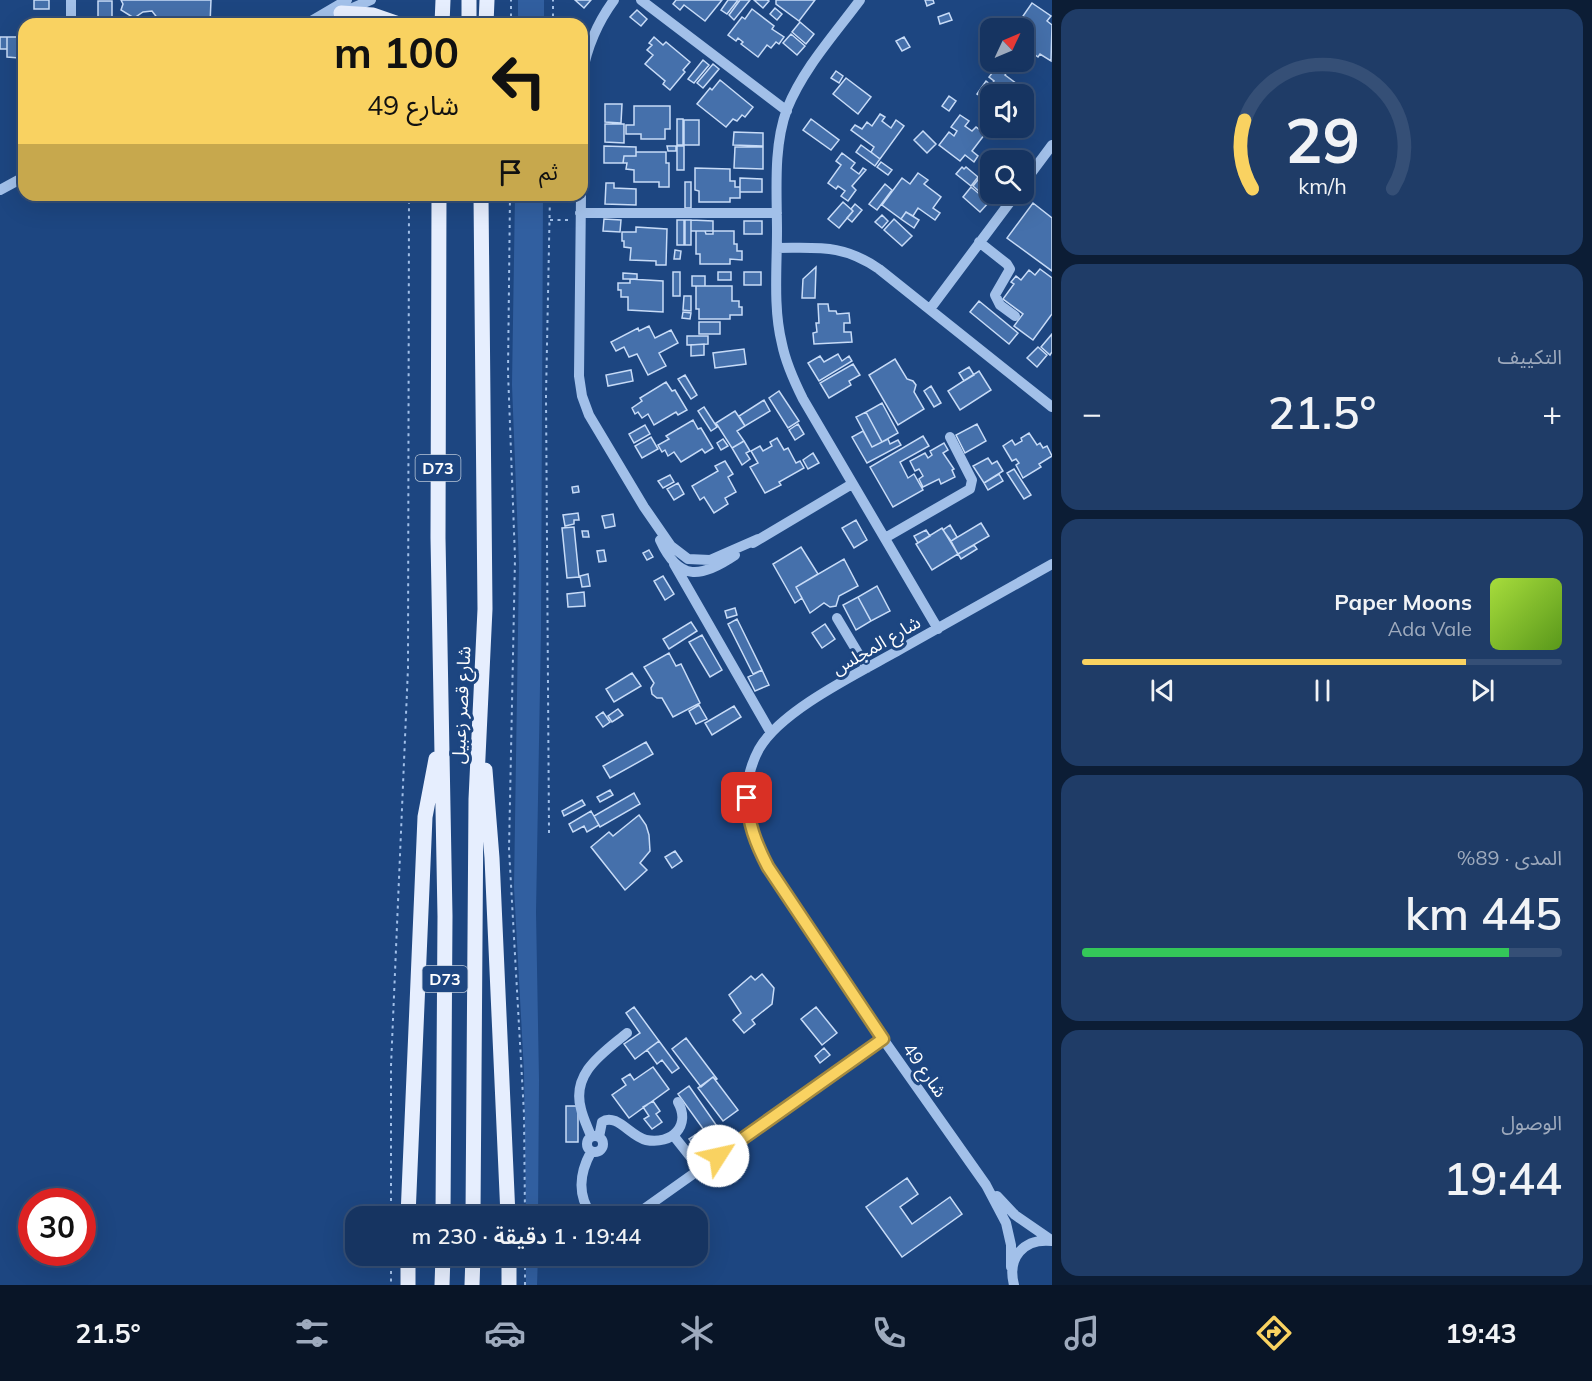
<!DOCTYPE html>
<html lang="ar">
<meta charset="utf-8">
<style>
:root{--surface:#163461;--page:#1f3c67;--text:#f1f3f6;--muted:#9eaabd;--line:#354f76;--accent:#f9d261}
body{margin:0;font-family:Mulish,"Noto Sans Arabic",sans-serif;background:var(--page);color:var(--text);direction:rtl;height:100vh;display:flex;flex-direction:column;font-size:22px;white-space:nowrap}
*{box-sizing:border-box;margin:0}
p{font-size:20px;color:var(--muted)}
.icon{flex:none;width:33px;height:33px;fill:none;stroke:currentColor;stroke-width:2;stroke-linecap:round;stroke-linejoin:round}
.map{position:relative;flex:1;overflow:hidden;direction:ltr}
.panel{display:flex;flex-direction:column;gap:9px;padding:9px;background:#0c1d35;width:540px}
.panel>*{flex:none}
.top-card{position:absolute;left:18px;top:18px;width:570px;height:183px;border-radius:18px;box-shadow:0 6px 24px #0002,0 0 0 2px var(--line);direction:rtl;background:#f9d261;color:#111;overflow:hidden}
.needle{width:39px;rotate:46deg}
.fabs{position:absolute;left:980px;top:18px;display:grid;gap:12px}
.fabs a{display:grid;place-items:center;width:54px;height:54px;border-radius:12px;background:var(--surface);box-shadow:0 6px 24px #0002,0 0 0 2px var(--line);font-size:30px}
.speed{position:absolute;left:18px;top:1188px;display:flex;gap:12px;font-size:30px;font-weight:700;text-align:center}
.speed>*{display:grid;place-content:center;width:78px;height:78px;border-radius:50%;background:var(--surface);box-shadow:0 6px 24px #0002,0 0 0 2px var(--line);line-height:1}
.speed .limit{border:9px solid #d22;background:#fff;color:#111}
.pin{position:absolute;display:grid;place-items:center;width:51px;height:51px;color:#fff;margin:-26px;border-radius:12px;box-shadow:0 3px 9px #0006}
.me{position:absolute;width:66px;margin:-33px;rotate:55deg;stroke-linejoin:round;filter:drop-shadow(0 0 4px #0008)}
.turn{display:flex;align-items:center;gap:21px;height:126px;padding:0 30px;font-size:27px}
.turn .icon{width:78px;height:78px;stroke-width:2.5}
.turn b{display:block;font-size:42px;line-height:51px}
.then{display:flex;align-items:center;height:57px;padding:0 30px;background:#0003;gap:12px;font-size:22px}
.big{font-size:45px;font-weight:600;line-height:1.1}
.panel .card{flex:1;display:flex;flex-direction:column;justify-content:center;gap:9px;min-width:0;padding:0 21px;border-radius:18px;background:var(--page)}
.panel .dial{align-items:center;gap:0}
.dial svg{height:156px;overflow:visible;fill:none;stroke:var(--line);stroke-width:7;stroke-linecap:round;text-anchor:middle}
.dial text{fill:var(--text);stroke:none}
.song{display:flex;align-items:center;gap:18px}
.cover{width:72px;height:72px;border-radius:9px;background:linear-gradient(135deg,hsl(80 70% 55%),hsl(90 70% 35%))}
.played{height:6px;border-radius:3px;background:linear-gradient(90deg,var(--accent) 80%,var(--line) 80%)}
.keys{display:flex;justify-content:space-around;direction:ltr}
.heat{display:flex;justify-content:space-between;align-items:center;font-size:33px;direction:ltr}
.charge{height:9px;border-radius:4px;background:linear-gradient(90deg,#34c759 89%,var(--line) 0)}
.trip{position:absolute;left:345px;top:1206px;width:363px;height:60px;border-radius:18px;background:var(--surface);box-shadow:0 6px 24px #0002,0 0 0 2px var(--line);font-weight:600;line-height:60px;text-align:center;direction:rtl}
.dock{display:flex;height:96px;justify-content:space-around;align-items:center;background:#091527;color:var(--muted)}
.dock .icon{width:42px;height:42px}
.dock .selected{color:var(--accent)}
.dock b{font-size:27px;color:var(--text)}
main{display:flex;flex:1;min-height:0}
.map>svg:first-child{display:block}
.green{fill:#315fa0}
.building{fill:#4570ab;stroke:#c7dbf7;stroke-width:1.5}
.lines{fill:none;stroke-linecap:round;stroke-linejoin:round}
.path{stroke:#a2c0e9;stroke-width:2;stroke-dasharray:3 4.5;stroke-linecap:butt}
.minor{stroke:#a2c0e9;stroke-width:10}
.major{stroke:#e6eefe;stroke-width:15}
.route-casing{stroke:#a2883f;stroke-width:15}
.route{stroke:#f9d261;stroke-width:10}
.labels{text-anchor:middle;dominant-baseline:central;stroke-width:6;stroke-linejoin:round;paint-order:stroke}
.shield{fill:#1d4681;stroke:#bbc8d9;stroke-width:1.5}
.shield-label{font-size:16px;font-weight:bold;fill:#fff}
.street-label{font-size:18px;fill:#fff;stroke:#1d4681}
</style>
<main>
<section class="panel">
<div class="card dial"><svg viewBox="0 0 100 80">
<path d="M14 69A42 42 0 1 1 86 69"/>
<path d="M14 69A42 42 0 0 1 10 34" stroke="#f9d261"/>
<text x="50" y="56" font-size="32" font-weight="700">29</text>
<text x="50" y="72" font-size="11">km/h</text>
</svg></div>
<div class="card"><p>التكييف</p>
<div class="heat"><a>−</a><b class="big">21.5°</b><a>+</a></div>
</div>
<div class="card">
<div class="song"><i class="cover"></i><div><b>Paper Moons</b><p>Ada Vale</p></div></div>
<div class="played"></div>
<div class="keys"><svg class="icon" aria-label="previous" viewBox="0 0 24 24"><path d="M18 5L8 12l10 7zM5 5v14"/></svg><svg class="icon" aria-label="pause" viewBox="0 0 24 24"><path d="M8 5v14M16 5v14"/></svg><svg class="icon" aria-label="next" viewBox="0 0 24 24"><path d="M6 5l10 7-10 7zM19 5v14"/></svg></div>
</div>
<div class="card"><p>المدى · 89%</p><b class="big">445 km</b><div class="charge"></div></div>
<div class="card"><p>الوصول</p><b class="big">19:44</b></div>
</section>
<div class="map">
<svg width="1052" height="1285" viewBox="0 0 1052 1285">
<rect width="100%" height="100%" fill="#1d4681"/>
<path class="green" d="M518 0H544V24H518Z
M515 195H543L541 630 536 912 539 1080 538 1216H526L524 1072 514 887 519 565 512 385Z
M526 1256H538L537 1285H526Z"/>
<path class="building" d="M34 0H49V9H34Z
M121 0H211L210 24H162L152 11 143 12 134 18 121 10 123 4Z
M575 0H591L584 8Z
M676 0H722L705 21 684 5 680 10 673 4Z
M728 0H738L727 14 721 10Z
M740 0H750L734 20 729 15Z
M754 0H767L769 1 763 8Z
M776 0H815L799 21 776 4Z
M925 0H933L934 3 927 6Z
M98 1H112V24H98Z
M1032 3 1051 16 1047 21 1052 25 1051 61 1040 54 1038 57 1023 46V28H1017L1020 24 1022 26 1027 19 1023 16Z
M775 8 782 14 777 20 770 14Z
M752 9 774 26 772 29 784 37 779 44 776 42 771 48 767 45 758 57 741 44 743 42 738 38 736 41 728 35 742 17 745 19Z
M637 10 647 19 641 26 630 17Z
M949 13 952 20 940 24 938 17Z
M800 22 814 34 806 44 792 32Z
M791 34 805 46 797 55 783 43Z
M0 37H7V49H0Z
M7 37H20L19 58 7 57Z
M654 37 663 45 666 42 690 62 683 70 685 72 670 90 663 84 665 81 645 64 653 55 647 50 652 45 649 43Z
M904 37 910 47 902 51 896 41Z
M703 60 709 65 694 83 688 79Z
M713 64 719 69 703 88 697 83Z
M999 64 1008 70 1005 75 1024 89 1021 94H990V96L988 94 985 99 977 94 986 81 991 85 994 81 989 77Z
M836 71 843 76 839 83 831 78Z
M846 78 871 97 858 114 833 94Z
M720 80 753 107 745 117 742 115 737 121 733 119 726 127 697 104 710 88 712 90Z
M949 96 956 101 949 111 942 106Z
M605 104H622L621 123 605 122Z
M634 106H670V129H665V139H641V134H626V125H634Z
M880 114 885 117 882 121 891 128 896 120 904 126 880 159 871 152 874 147 851 130 855 125 862 129 867 122 872 126Z
M960 115 969 121 965 126 972 131 976 127 985 134 972 151 978 156 974 162 965 155 960 161 939 145 949 132 954 136 957 131 951 127Z
M677 119H683V145H677Z
M811 119 839 140 831 150 803 130Z
M684 120H699V145H684Z
M605 124H624V143L605 142Z
M923 131 936 144 927 153 914 140Z
M734 132 763 133V146L733 145Z
M861 145 880 159 875 166 856 152Z
M604 146 636 147V156H624L623 163H604Z
M667 146H676V151H668Z
M677 146H684V170H677Z
M735 147H763V169L734 168Z
M636 152H666V163H669V187H659V182H634V170L626 169 627 163H623L624 156H636Z
M842 153 855 163 851 168 859 174 863 168 866 170 852 186 856 190 848 201 841 196 845 191 838 186 836 189 828 183 841 165 836 161Z
M881 162 892 170 888 175 877 167Z
M962 167 964 169 966 167 978 177 971 186 956 174Z
M695 168 730 169V181H735V187H740V198H730V202H699V191L695 190Z
M918 173 928 180 924 184 941 197 933 208 940 213 935 220 918 208 913 216 906 212 901 219 882 205 902 178 910 184Z
M981 176 990 183V194H994L989 200 973 186Z
M740 178 762 179V192H740Z
M685 182H691V208H685Z
M606 183H614V188L636 189V205L605 204Z
M885 184 892 190 877 210 869 204Z
M971 187 989 202 980 212 963 197Z
M843 202 853 211 839 228 828 219Z
M1033 203 1052 218V271L1007 238Z
M855 204 862 210 852 222 847 218 853 211 851 209Z
M906 212 919 220 914 228 901 219Z
M882 215 888 221 882 228 875 222Z
M604 219 621 220 620 232 603 231Z
M894 219 912 236 902 246 884 230Z
M677 220H684V245H677Z
M685 220H691V245H685Z
M691 220 713 221V231H691Z
M744 221H762V234H744Z
M636 227 667 229 666 265H656V261L630 260 631 248 624 247V241H622V232H636Z
M696 231H705L706 234H713V231H734V244H737V251H742V260L730 259V264H700V254H696Z
M675 250 681 251 680 259H674Z
M816 267 815 298H802L803 279Z
M1040 269 1052 278V314L1033 340 1014 326 1023 314 1003 299 1014 284 1011 282 1016 276 1021 280 1029 270 1035 275Z
M673 272H680V296H673Z
M718 272H731V280H718Z
M744 272H761V285H744Z
M623 273 637 274V279H623Z
M692 276H705V286H692Z
M630 279 663 281V312L628 310V297H621V290H618V283H630Z
M696 286H732V301H739V307H742V315H730V319H699V309H696Z
M684 296H691V311L683 310Z
M979 301 1018 333 1009 344 970 312Z
M818 304H828L829 311H836L837 314 849 313 850 323H844V332H851L852 342 814 344 813 333 817 332 816 323H819Z
M683 312 691 313 690 319 682 318Z
M699 322H720V334H699Z
M649 326 655 338 671 330 678 343 659 353 666 366 648 375 637 354 629 357 624 347 616 351 611 342 638 328 639 331Z
M1052 334V352L1050 355 1041 347Z
M687 336H708V344L687 345Z
M704 344V355L691 356V345Z
M1038 347 1047 355 1037 367 1027 358Z
M744 349 746 364 715 368 713 353Z
M838 354 842 361 849 356 852 361 819 381 808 363 820 356 824 362Z
M895 359 907 379 913 381 916 385 914 392 924 409 898 425 869 375Z
M853 364 860 375 849 381 851 385 829 398 820 383Z
M969 367 974 375 964 381 959 373Z
M631 370 633 381 608 386 606 375Z
M979 371 991 390 960 410 948 391Z
M685 375 697 395 691 399 678 379Z
M666 382 672 391 675 390 687 410 678 415 676 412 654 425 648 414 642 418 638 412 635 414 632 408 642 401 640 398Z
M931 386 941 403 934 407 924 391Z
M779 391 799 421 788 428 769 398Z
M764 400 770 411 745 426 739 416Z
M882 403 898 433 882 442 866 412Z
M704 407 717 427 711 431 698 411Z
M735 411 745 426 737 431 744 441 732 448 716 423Z
M866 412 882 442 872 447 856 417Z
M693 420 698 429 701 428 713 448 705 453 702 449 681 462 674 452 668 456 665 450 662 452 658 445 669 439 666 436Z
M798 424 804 434 795 440 789 430Z
M977 424 986 441 965 453 956 435Z
M645 425 650 434 634 443 629 434Z
M863 431 872 447 888 439 890 444 898 440 901 445 867 463 852 437Z
M1029 433 1037 445 1040 443 1043 448 1047 446 1052 456 1039 464 1041 467 1023 478 1016 465 1019 463 1016 459 1012 461 1003 446 1012 440 1015 445 1022 441 1021 438Z
M923 436 929 446 900 462 908 478 914 474 923 490 893 507 870 467Z
M651 437 658 449 642 458 635 446Z
M777 438 784 450 788 448 796 463 800 461 804 468 779 482 781 485 765 493 750 467 758 463 751 451 760 446 763 451 772 446 770 442Z
M723 439 728 446 721 450 717 443Z
M744 441 750 451 746 453 750 459 742 465 732 448Z
M944 443 948 450 943 453 954 469 952 470 955 477 941 484 939 479 923 487 919 479 923 476 919 469 915 471 910 461 925 453 928 458 932 455 930 451Z
M813 453 819 463 808 469 803 460Z
M988 458 992 464 997 461 1003 471 984 483 973 466Z
M725 461 733 474 728 477 736 492 725 498 728 504 714 513 704 497 700 500 692 486 718 471 715 466Z
M1014 469 1031 495 1024 499 1007 473Z
M999 474 1003 481 988 490 984 483Z
M670 475 674 482 663 488 658 481Z
M678 483 684 494 674 500 667 489Z
M578 486 579 492 573 493 572 487Z
M578 513 579 520H574V524L565 526 563 515Z
M613 514 615 526 605 528 602 516Z
M856 520 867 540 854 548 842 528Z
M981 523 989 536 958 554 951 541Z
M950 525 957 537 951 541 943 530Z
M574 527 579 577 567 578 562 528Z
M942 528 958 554 932 570 916 544Z
M926 530 930 536 918 543 914 536Z
M582 531H588L589 537H583Z
M974 545 977 549 961 559 958 554Z
M801 547 818 574 796 587 802 598 795 603 773 564Z
M604 550 606 561 599 562 597 551Z
M649 550 653 557 647 560 643 553Z
M844 559 858 586 839 596 836 606 830 607 824 603 810 613 796 587Z
M588 574 590 586 582 587 580 576Z
M663 576 674 594 665 600 654 581Z
M877 586 890 611 871 621 858 597Z
M584 592 585 606 568 607 567 594Z
M858 597 871 621 856 630 843 605Z
M735 608 737 615 727 618 725 611Z
M737 619 762 670 753 674 728 624Z
M691 622 697 631 669 649 663 639Z
M825 624 835 639 822 648 812 633Z
M702 635 722 670 710 677 689 642Z
M669 653 676 666 681 664 700 703 673 717 662 698H657L652 694 651 688 654 683 644 667Z
M762 670 769 685 755 691 748 677Z
M632 673 641 686 614 702 606 689Z
M699 705 707 719 696 724 689 711Z
M734 706 741 717 712 735 705 723Z
M618 709 623 715 612 722 608 716Z
M603 712 610 722 603 727 596 717Z
M646 742 653 754 610 778 603 766Z
M610 790 613 795 600 802 597 797Z
M634 793 640 804 600 827 594 816Z
M582 800 585 805 564 816 562 811Z
M591 811 599 825 587 832 584 826 573 832 569 824Z
M639 815 646 825 649 835 650 851 640 863 647 870 625 890 591 847 609 832 613 836Z
M675 851 682 861 672 868 665 857Z
M762 974 774 988 772 1004 752 1020 755 1024 744 1033 733 1020 741 1013 729 995 751 976 755 980Z
M634 1007 659 1041 635 1059 624 1044 640 1033 626 1013Z
M816 1007 837 1033 822 1045 801 1019Z
M686 1038 717 1079 716 1080 713 1077 701 1087 672 1049Z
M659 1041 679 1068 672 1073 662 1060 657 1064 647 1050Z
M824 1048 830 1055 820 1063 815 1056Z
M653 1067 669 1089 629 1118 612 1095 626 1085 622 1079 630 1074 634 1080Z
M713 1077 738 1110 723 1121 698 1088Z
M689 1086 719 1129 709 1137 678 1094Z
M653 1101 660 1111 656 1114 662 1122 652 1129 644 1119 649 1116 643 1107Z
M566 1106H578V1142H566Z
M695 1135 701 1143 695 1147 689 1139Z
M907 1178 918 1194 900 1207 912 1224 950 1197 962 1214 902 1257 866 1207Z"/>
<g class="lines">
<path class="path" d="M511 24V0
M553 24V0
M510 195 508 372 515 558 509 849 524 1114 525 1216
M550 220H569
M549 833 546 395 550 195
M391 1216V1066L408 668 409 195
M391 1256V1285
M525 1285V1256"/>
<path class="minor" d="M71 0V24
M641 0 787 111
M860 0C834 35 803 69 787 109 773 147 777 192 777 231 777 268 773 308 782 344 786 364 794 381 803 399L938 629
M306 24 347 0
M323 24 341 13 371 0
M582 75C587 47 597 23 614 0
M1023 184 1052 145
M0 190 24 177
M581 195 579 376 582 396 589 415 644 507 671 546 688 559 710 560 758 539
M580 213H777
M979 242 1007 264 1010 269 995 295 1000 305 1015 316
M777 248C819 248 843 244 879 269L1052 407
M930 309 1016 194
M885 538 970 489 972 480 950 437
M660 540C679 582 701 578 735 555
M753 543 852 484
M674 564 771 733
M837 618 867 668
M673 1135 700 1169
M587 1144a8 8 0 1 1 16 0a8 8 0 1 1-16 0Z
M591 1136C588 1128 583 1118 581 1109 571 1073 603 1053 627 1033
M599 1137 602 1122C616 1112 631 1137 646 1140 672 1145 691 1126 678 1102
M591 1152C579 1174 577 1195 592 1216
M997 1196 1015 1215 1051 1240
M634 1216 883 1039
M574 1260 580 1256
M1011 1267V1245L1006 1223 986 1185 883 1039 768 867C748 828 737 790 759 749 782 708 867 669 908 645 956 618 1004 591 1052 564
M1014 1285C1007 1258 1023 1238 1052 1241"/>
<path class="major" d="M469 0V24
M341 13 373 15 399 24
M442 24 443 0
M486 24 487 0
M439 195 438 538 445 916 443 1216
M485 770 492 858 508 1216
M408 1216 425 817 436 759
M473 1216 476 799 485 609 481 195
M408 1285V1256
M442 1285 443 1256
M472 1285 473 1256
M509 1285V1256"/>
</g>
<g class="lines">
<g class="route-casing">
<path id="route" d="M718 1156 883 1039 768 867C756 844 748 823 747 798"/>
</g>
<use href="#route" class="route"/>
</g>
<g class="labels">
<g class="shield">
<rect x="415.5" y="455" width="45" height="26" rx="4.5"/>
<rect x="422.5" y="966" width="45" height="26" rx="4.5"/>
</g>
<g class="shield-label">
<text x="438" y="468">D73</text>
<text x="445" y="979">D73</text>
</g>
<g class="street-label">
<text transform="translate(876 645) rotate(-30)">شارع المجلس</text>
<text transform="translate(461 705) rotate(-87)">شارع قصر زعبيل</text>
<text transform="translate(925 1070) rotate(55)">شارع 49</text>
</g>
</g>
</svg>
<div class="fabs">
<a><svg class="needle" viewBox="-14 -14 28 28"><path d="M0-13l5 13h-10z" fill="#e53935"/><path d="M0 13l5-13h-10z" fill="#9eaabd"/></svg></a>
<a><svg class="icon" aria-label="sound" viewBox="0 0 24 24"><path d="M4 9h4l5-4v14l-5-4H4zM17 9q2 3 0 6"/></svg></a>
<a><svg class="icon" aria-label="search" viewBox="0 0 24 24"><circle cx="10" cy="10" r="6"/><path d="M15 15l6 6"/></svg></a>
</div>
<div class="speed"><div class="limit">30</div></div>
<div class="pin" style="left:747px;top:798px;background:#d93025"><svg class="icon" aria-label="arrive" viewBox="0 0 24 24"><path d="M6 21V4h12l-3 4 3 4H6"/></svg></div>
<svg class="me" style="left:718px;top:1156px" viewBox="-20 -20 40 40"><circle r="19" fill="#fff"/><path d="M0-13L10 11 0 6-10 11z" fill="#f9d261"/></svg>
<div class="trip">19:44 · 1 دقيقة · 230 m</div>
<div class="top-card">
<div class="turn"><svg class="icon" aria-label="left" viewBox="0 0 24 24"><path d="M17 20v-9H6M10 6l-5 5 5 5"/></svg><div><b>100 m</b>شارع 49</div></div>
<div class="then">ثم<svg class="icon" aria-label="arrive" viewBox="0 0 24 24"><path d="M6 21V4h12l-3 4 3 4H6"/></svg></div>
</div>
</div>
</main>
<nav class="dock">
<b>19:43</b>
<svg class="icon selected" aria-label="directions" viewBox="0 0 24 24"><path d="M12 3l9 9-9 9-9-9zM9 14v-3h6M13 9l2 2-2 2"/></svg>
<svg class="icon" aria-label="music" viewBox="0 0 24 24"><path d="M9 18V5l10-2v13"/><circle cx="6" cy="18" r="3"/><circle cx="16" cy="16" r="3"/></svg>
<svg class="icon" aria-label="phone" viewBox="0 0 24 24"><path d="M5 4h4l2 5-3 2q2 4 5 5l2-3 5 2v4C11 20 4 13 5 4z"/></svg>
<svg class="icon" aria-label="climate" viewBox="0 0 24 24"><path d="M12 3v18M4 7l16 10M4 17L20 7"/></svg>
<svg class="icon" aria-label="car" viewBox="0 0 24 24"><path d="M5 17H2v-5l4-1 3-4h7l3 4 3 1v5h-3M9 17h6M6 11h13"/><circle cx="7" cy="17" r="2"/><circle cx="17" cy="17" r="2"/></svg>
<svg class="icon" aria-label="filters" viewBox="0 0 24 24"><path d="M4 7h16M4 17h16"/><circle cx="9" cy="7" r="2"/><circle cx="15" cy="17" r="2"/></svg>
<b>21.5°</b>
</nav>
